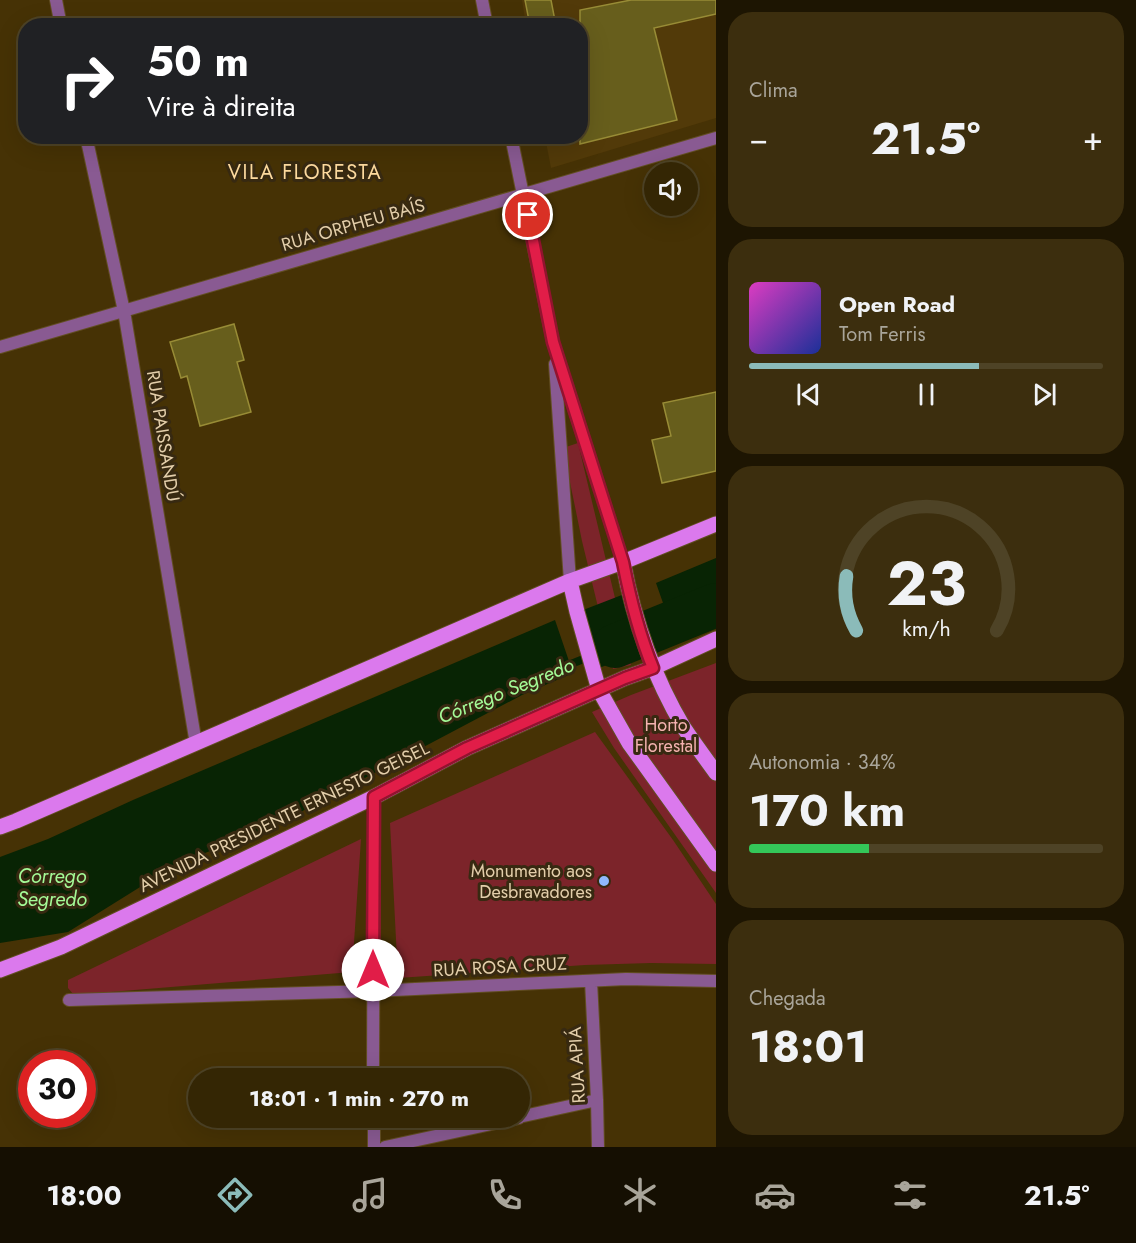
<!DOCTYPE html>
<html lang="pt">
<meta charset="utf-8">
<style>
:root{--surface:#342604;--page:#3c2e0e;--text:#f1f3f6;--muted:#a9a59a;--line:#4e4326;--accent:#8bbbb9}
body{margin:0;font-family:Jost,sans-serif;background:var(--page);color:var(--text);height:100vh;display:flex;flex-direction:column;font-size:22px;white-space:nowrap}
*{box-sizing:border-box;margin:0}
p{font-size:20px;color:var(--muted)}
.icon{flex:none;width:33px;height:33px;fill:none;stroke:currentColor;stroke-width:2;stroke-linecap:round;stroke-linejoin:round}
.map{position:relative;flex:1;overflow:hidden}
.drawer{display:flex;flex-direction:column;gap:12px;padding:12px;background:#1d1502;width:420px}
.drawer>*{flex:none}
.guide{position:absolute;left:18px;top:18px;width:570px;height:126px;border-radius:24px;box-shadow:0 6px 24px #0002,0 0 0 2px var(--line);background:#202124;color:#fff;overflow:hidden}
.tools{position:absolute;left:644px;top:162px;display:grid;gap:12px}
.tools a{display:grid;place-items:center;width:54px;height:54px;border-radius:50%;background:var(--surface);box-shadow:0 6px 24px #0002,0 0 0 2px var(--line);font-size:30px}
.speed{position:absolute;left:18px;top:1050px;display:flex;gap:12px;font-size:30px;font-weight:700;text-align:center}
.speed>*{display:grid;place-content:center;width:78px;height:78px;border-radius:50%;background:var(--surface);box-shadow:0 6px 24px #0002,0 0 0 2px var(--line);line-height:1}
.speed .limit{border:9px solid #d22;background:#fff;color:#111}
.pin{position:absolute;display:grid;place-items:center;width:51px;height:51px;color:#fff;margin:-26px;border:3px solid #fff;border-radius:50%;box-shadow:0 2px 6px #0007}
.me{position:absolute;width:66px;margin:-33px;rotate:0deg;stroke-linejoin:round;filter:drop-shadow(0 0 4px #0008)}
.turn{display:flex;align-items:center;gap:21px;height:126px;padding:0 30px;font-size:27px}
.turn .icon{width:78px;height:78px;stroke-width:2.5}
.turn b{display:block;font-size:42px;line-height:51px}
.big{font-size:45px;font-weight:700;line-height:1.1}
.drawer .card{flex:1;display:flex;flex-direction:column;justify-content:center;gap:9px;min-width:0;padding:0 21px;border-radius:24px;background:var(--page)}
.drawer .dial{align-items:center;gap:0}
.dial svg{height:156px;overflow:visible;fill:none;stroke:var(--line);stroke-width:7;stroke-linecap:round;text-anchor:middle}
.dial text{fill:var(--text);stroke:none}
.song{display:flex;align-items:center;gap:18px}
.cover{width:72px;height:72px;border-radius:9px;background:linear-gradient(135deg,hsl(310 70% 55%),hsl(230 70% 35%))}
.played{height:6px;border-radius:3px;background:linear-gradient(90deg,var(--accent) 65%,var(--line) 65%)}
.keys{display:flex;justify-content:space-around;direction:ltr}
.heat{display:flex;justify-content:space-between;align-items:center;font-size:33px;direction:ltr}
.charge{height:9px;border-radius:4px;background:linear-gradient(90deg,#34c759 34%,var(--line) 0)}
.trip{position:absolute;left:188px;top:1068px;width:342px;height:60px;border-radius:30px;background:var(--surface);box-shadow:0 6px 24px #0002,0 0 0 2px var(--line);font-weight:700;line-height:60px;text-align:center}
.tab-bar{display:flex;height:96px;justify-content:space-around;align-items:center;background:#150f02;color:var(--muted)}
.tab-bar .icon{width:42px;height:42px}
.tab-bar .on{color:var(--accent)}
.tab-bar b{font-size:27px;color:var(--text)}
main{display:flex;flex:1;min-height:0}
.map>svg:first-child{display:block}
.built{fill:#523a09}
.green{fill:#7c242a}
.water{fill:#082404}
.lines{fill:none;stroke-linecap:round;stroke-linejoin:round}
.stream{stroke:#082404;stroke-width:8}
.river{stroke:#082404;stroke-width:44}
.building{fill:#675e1c;stroke:#988c36;stroke-width:1.5}
.minor-casing{stroke:#624e23;stroke-width:14}
.primary-casing{stroke:#624e23;stroke-width:17}
.minor{stroke:#895a92;stroke-width:12}
.primary{stroke:#db79ed;stroke-width:15}
.route-casing{stroke:#92132f;stroke-width:15}
.route{stroke:#e11d48;stroke-width:10}
.poi-dot{fill:#90b8fd;stroke:#372911;stroke-width:2}
.labels{text-anchor:middle;dominant-baseline:central;stroke-width:6;stroke-linejoin:round;paint-order:stroke}
.street-label{font-size:18px;fill:#e3ceaa;stroke:#372911}
.park-label{font-size:18px;fill:#f5b3b0;stroke:#372911}
.poi-label{font-size:18px;fill:#e3ceaa;stroke:#372911;text-anchor:end}
.neighbourhood-label{font-size:20px;letter-spacing:1.5px;fill:#fdda9e;stroke:#372911}
.water-label{font-size:20px;font-style:italic;fill:#a4fa97;stroke:#372911}
</style>
<main>
<div class="map">
<svg width="716" height="1147" viewBox="0 0 716 1147">
<rect width="100%" height="100%" fill="#463205"/>
<path class="built" d="M522 0H716V118L551 168 545 137 580 136V26L526 25Z"/>
<path class="green" d="M578 443 631 665 613 669 582 541 563 448Z
M716 663V893L614 748 592 712 631 695Z
M595 732 673 840 716 904V964L651 963 585 965 398 978 390 823Z
M361 839 352 972 74 995 68 988V980Z"/>
<path class="water" d="M716 558V622L675 637 656 583Z
M627 593 645 650 594 670 578 612Z
M555 620 573 673 522 695 276 825 177 864 68 932 0 943V857L48 839 133 800Z"/>
<g class="lines">
<path class="stream" d="M561 668 591 656"/>
<path class="river" d="M615 646 716 605"/>
</g>
<path class="building" d="M525 0H551L556 26H530Z
M631 0H716V14L654 28 677 120 580 144V10Z
M234 324 244 360 237 362 251 412 200 426 187 376 181 378 170 342Z
M716 392V471L662 483 652 440 671 436 663 403Z"/>
<g class="lines">
<g class="minor-casing">
<path id="minor" d="M56 0 61 26
M482 0 487 26
M86 136 124 311 196 744
M511 136 553 342 623 562
M0 347 716 138
M555 364 570 581
M591 981 597 1100 598 1147
M69 1000 373 991 626 979 716 981
M373 1078 374 797
M519 1117 597 1100
M374 1118V1147
M385 1147 519 1118"/>
</g>
<g class="primary-casing">
<path id="primary" d="M623 562C634 621 653 676 684 728 694 743 705 758 716 773
M570 581 577 612 599 690 629 743 716 864
M0 827 16 821 570 581 623 562 716 524
M0 970 61 947 374 797 467 748 625 678 653 668 716 639"/>
</g>
<use href="#minor" class="minor"/>
<use href="#primary" class="primary"/>
</g>
<g class="lines">
<g class="route-casing">
<path id="route" d="M373 970 374 797 467 748 625 678 653 668C639 634 630 598 623 562L553 342 528 215"/>
</g>
<use href="#route" class="route"/>
</g>
<circle class="poi-dot" cx="604" cy="881" r="6"/>
<g class="labels">
<g class="street-label">
<text transform="translate(353 225) rotate(-16)">RUA ORPHEU BAÍS</text>
<text transform="translate(163 436) rotate(81)">RUA PAISSANDÚ</text>
<text transform="translate(284 817) rotate(-26)">AVENIDA PRESIDENTE ERNESTO GEISEL</text>
<text transform="translate(500 967) rotate(-3)">RUA ROSA CRUZ</text>
<text transform="translate(577 1065) rotate(-93)">RUA APIÁ</text>
</g>
<g class="park-label">
<text x="666" y="725">Horto<tspan x="666" dy="21">Florestal</tspan></text>
</g>
<g class="poi-label">
<text x="592" y="871">Monumento aos<tspan x="592" dy="21">Desbravadores</tspan></text>
</g>
<g class="neighbourhood-label">
<text x="305" y="172">VILA FLORESTA</text>
</g>
<g class="water-label">
<text transform="translate(506 691) rotate(-22)">Córrego Segredo</text>
<text x="52" y="876">Córrego<tspan x="52" dy="23">Segredo</tspan></text>
</g>
</g>
</svg>
<div class="tools">
<a><svg class="icon" aria-label="sound" viewBox="0 0 24 24"><path d="M4 9h4l5-4v14l-5-4H4zM17 9q2 3 0 6"/></svg></a>
</div>
<div class="speed"><div class="limit">30</div></div>
<div class="pin" style="left:528px;top:215px;background:#d93025"><svg class="icon" aria-label="arrive" viewBox="0 0 24 24"><path d="M6 21V4h12l-3 4 3 4H6"/></svg></div>
<svg class="me" style="left:373px;top:970px" viewBox="-20 -20 40 40"><circle r="19" fill="#fff"/><path d="M0-13L10 11 0 6-10 11z" fill="#e11d48"/></svg>
<div class="trip">18:01 · 1 min · 270 m</div>
<div class="guide">
<div class="turn"><svg class="icon" aria-label="right" viewBox="0 0 24 24"><path d="M7 20v-9h11M14 6l5 5-5 5"/></svg><div><b>50 m</b>Vire à direita</div></div>
</div>
</div>
<section class="drawer">
<div class="card"><p>Clima</p>
<div class="heat"><a>−</a><b class="big">21.5°</b><a>+</a></div>
</div>
<div class="card">
<div class="song"><i class="cover"></i><div><b>Open Road</b><p>Tom Ferris</p></div></div>
<div class="played"></div>
<div class="keys"><svg class="icon" aria-label="previous" viewBox="0 0 24 24"><path d="M18 5L8 12l10 7zM5 5v14"/></svg><svg class="icon" aria-label="pause" viewBox="0 0 24 24"><path d="M8 5v14M16 5v14"/></svg><svg class="icon" aria-label="next" viewBox="0 0 24 24"><path d="M6 5l10 7-10 7zM19 5v14"/></svg></div>
</div>
<div class="card dial"><svg viewBox="0 0 100 80">
<path d="M14 69A42 42 0 1 1 86 69"/>
<path d="M14 69A42 42 0 0 1 9 41" stroke="#8bbbb9"/>
<text x="50" y="56" font-size="32" font-weight="700">23</text>
<text x="50" y="72" font-size="11">km/h</text>
</svg></div>
<div class="card"><p>Autonomia · 34%</p><b class="big">170 km</b><div class="charge"></div></div>
<div class="card"><p>Chegada</p><b class="big">18:01</b></div>
</section>
</main>
<nav class="tab-bar">
<b>18:00</b>
<svg class="icon on" aria-label="directions" viewBox="0 0 24 24"><path d="M12 3l9 9-9 9-9-9zM9 14v-3h6M13 9l2 2-2 2"/></svg>
<svg class="icon" aria-label="music" viewBox="0 0 24 24"><path d="M9 18V5l10-2v13"/><circle cx="6" cy="18" r="3"/><circle cx="16" cy="16" r="3"/></svg>
<svg class="icon" aria-label="phone" viewBox="0 0 24 24"><path d="M5 4h4l2 5-3 2q2 4 5 5l2-3 5 2v4C11 20 4 13 5 4z"/></svg>
<svg class="icon" aria-label="climate" viewBox="0 0 24 24"><path d="M12 3v18M4 7l16 10M4 17L20 7"/></svg>
<svg class="icon" aria-label="car" viewBox="0 0 24 24"><path d="M5 17H2v-5l4-1 3-4h7l3 4 3 1v5h-3M9 17h6M6 11h13"/><circle cx="7" cy="17" r="2"/><circle cx="17" cy="17" r="2"/></svg>
<svg class="icon" aria-label="filters" viewBox="0 0 24 24"><path d="M4 7h16M4 17h16"/><circle cx="9" cy="7" r="2"/><circle cx="15" cy="17" r="2"/></svg>
<b>21.5°</b>
</nav>
